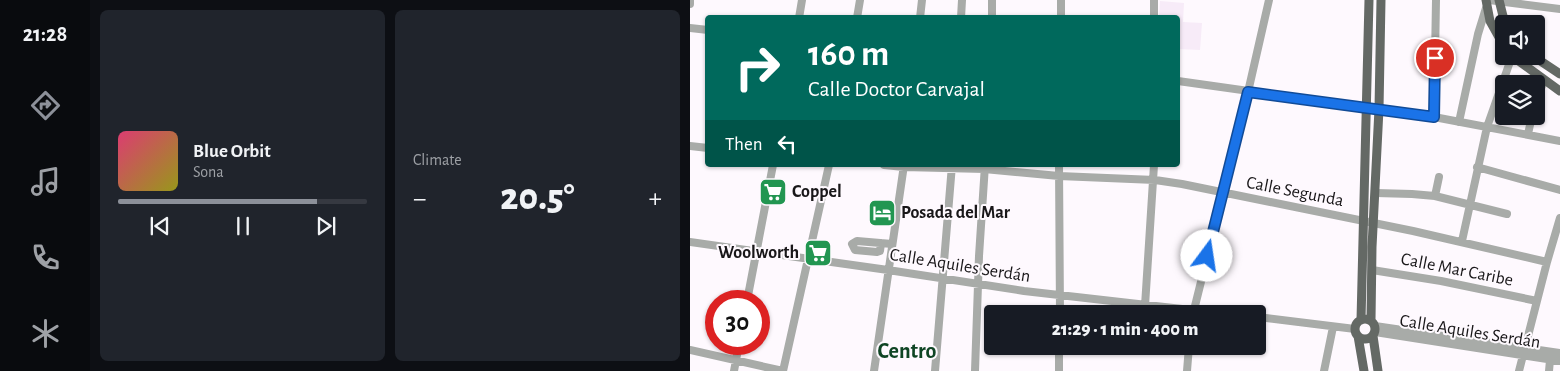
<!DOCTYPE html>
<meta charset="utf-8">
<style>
:root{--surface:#171b24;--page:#20242c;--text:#f1f3f6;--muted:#9ea1a6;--line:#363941;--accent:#8c9099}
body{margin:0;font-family:"Alegreya Sans",sans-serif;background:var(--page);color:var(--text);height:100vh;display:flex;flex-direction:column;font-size:19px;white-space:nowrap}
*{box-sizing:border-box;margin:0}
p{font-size:16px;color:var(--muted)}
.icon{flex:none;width:28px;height:28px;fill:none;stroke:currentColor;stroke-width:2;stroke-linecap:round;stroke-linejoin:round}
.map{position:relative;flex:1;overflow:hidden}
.details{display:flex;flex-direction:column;gap:10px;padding:10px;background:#0d0f14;width:600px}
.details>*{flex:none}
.banner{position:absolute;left:15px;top:15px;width:475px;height:152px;border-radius:5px;box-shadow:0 1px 4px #0004;background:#00695c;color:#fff;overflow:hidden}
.controls{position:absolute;left:805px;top:15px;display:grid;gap:10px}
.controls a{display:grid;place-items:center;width:50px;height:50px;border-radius:5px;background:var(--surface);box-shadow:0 1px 4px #0004;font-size:25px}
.speed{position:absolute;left:15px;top:290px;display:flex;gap:10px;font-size:25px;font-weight:700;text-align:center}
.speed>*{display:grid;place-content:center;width:65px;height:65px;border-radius:50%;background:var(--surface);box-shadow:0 1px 4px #0004;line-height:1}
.speed .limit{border:8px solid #d22;background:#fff;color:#111}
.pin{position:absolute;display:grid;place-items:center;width:42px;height:42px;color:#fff;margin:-21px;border:2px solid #fff;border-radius:50%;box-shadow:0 1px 5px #0007}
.me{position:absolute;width:55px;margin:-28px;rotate:14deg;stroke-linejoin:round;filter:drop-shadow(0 0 4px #0008)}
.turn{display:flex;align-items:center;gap:18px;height:105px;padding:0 20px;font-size:22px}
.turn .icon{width:65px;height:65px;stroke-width:2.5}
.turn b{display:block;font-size:35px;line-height:42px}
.then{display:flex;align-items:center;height:48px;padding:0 20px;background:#0003;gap:10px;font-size:19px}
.big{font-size:38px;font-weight:800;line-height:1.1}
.details .widget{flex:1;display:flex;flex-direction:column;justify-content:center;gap:8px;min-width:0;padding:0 18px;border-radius:8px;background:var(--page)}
.song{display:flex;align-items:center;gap:15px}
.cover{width:60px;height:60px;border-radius:8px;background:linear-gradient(135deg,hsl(340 70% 55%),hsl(60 70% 35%))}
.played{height:5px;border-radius:2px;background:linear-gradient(90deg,var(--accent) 80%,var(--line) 80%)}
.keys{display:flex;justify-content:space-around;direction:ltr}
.heat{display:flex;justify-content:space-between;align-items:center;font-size:28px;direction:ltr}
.details .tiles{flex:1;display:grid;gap:10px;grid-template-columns:repeat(2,1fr)}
.trip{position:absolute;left:294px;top:305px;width:282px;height:50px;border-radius:5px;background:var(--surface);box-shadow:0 1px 4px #0004;font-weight:800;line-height:50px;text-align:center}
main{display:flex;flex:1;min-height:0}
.dock{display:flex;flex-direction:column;width:90px;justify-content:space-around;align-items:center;background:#090b0e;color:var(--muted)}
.dock .icon{width:35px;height:35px}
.dock .active{color:var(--accent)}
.dock b{font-size:22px;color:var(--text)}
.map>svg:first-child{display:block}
.built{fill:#f7ebf8}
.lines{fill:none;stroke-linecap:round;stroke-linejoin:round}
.minor{stroke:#a8aba8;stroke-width:8}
.major{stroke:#646965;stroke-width:9}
.route-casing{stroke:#114b97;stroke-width:12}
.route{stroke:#1a73e8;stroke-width:9}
.labels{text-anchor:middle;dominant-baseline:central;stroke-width:4;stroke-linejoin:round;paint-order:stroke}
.poi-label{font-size:18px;font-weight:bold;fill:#191719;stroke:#fef9fe;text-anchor:start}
.street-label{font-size:18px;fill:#191719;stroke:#fef9fe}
.district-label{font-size:22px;font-weight:bold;fill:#0f4524;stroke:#fef9fe}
</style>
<main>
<nav class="dock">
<b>21:28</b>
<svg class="icon active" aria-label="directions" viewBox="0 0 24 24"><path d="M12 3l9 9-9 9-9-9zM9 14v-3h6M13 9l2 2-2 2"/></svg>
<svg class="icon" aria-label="music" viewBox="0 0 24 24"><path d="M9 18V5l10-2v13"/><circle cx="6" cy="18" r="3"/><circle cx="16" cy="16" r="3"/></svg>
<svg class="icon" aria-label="phone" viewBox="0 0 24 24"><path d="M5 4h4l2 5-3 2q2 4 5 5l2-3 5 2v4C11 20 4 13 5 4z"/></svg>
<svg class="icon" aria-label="climate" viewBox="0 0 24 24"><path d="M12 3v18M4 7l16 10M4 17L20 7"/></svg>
</nav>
<section class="details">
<div class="tiles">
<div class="widget">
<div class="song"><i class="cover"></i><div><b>Blue Orbit</b><p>Sona</p></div></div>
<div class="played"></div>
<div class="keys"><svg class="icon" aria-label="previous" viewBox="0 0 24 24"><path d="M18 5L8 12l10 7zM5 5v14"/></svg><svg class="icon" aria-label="pause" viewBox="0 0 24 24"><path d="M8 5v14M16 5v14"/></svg><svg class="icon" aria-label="next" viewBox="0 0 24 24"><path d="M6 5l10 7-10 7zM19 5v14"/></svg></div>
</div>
<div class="widget"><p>Climate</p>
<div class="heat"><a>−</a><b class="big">20.5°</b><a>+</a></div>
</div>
</div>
</section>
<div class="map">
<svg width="870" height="371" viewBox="0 0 870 371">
<rect width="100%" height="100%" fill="#fef9fe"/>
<path class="built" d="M470 1 494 3 493 22 512 23 510 50 488 49V18L469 17Z"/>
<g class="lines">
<path class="minor" d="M799 0 870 9
M0 4V0
M109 18 112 0
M167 18 170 0
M230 18 232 0
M271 18 272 0
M302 18V0
M371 18V0
M464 18V0
M0 28 18 30
M488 81 744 117 870 141
M846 102 854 80
M744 117 746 0
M769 122 788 34 796 8
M838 134 842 116
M0 146 18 148
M194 165 214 167 294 169 369 176 465 180 492 184 723 231 857 262
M369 165 370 314
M787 167 870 190
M686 193 722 194 745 196 817 214
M745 196 749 177
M772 241 797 127 822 56
M0 242 198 270 334 291 536 314
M191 243 190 251 187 252 165 250 162 244 167 241 202 244
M682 270 751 281 847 301
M57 301 83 165
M455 306 464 165
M503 314 558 92 579 0
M568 317 665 329
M685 326 870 353
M685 332 870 361
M0 350 93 371
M44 371 49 344
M93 371 139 165
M184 371 214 165
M245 371 262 165
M285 371 289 256 295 165
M369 371V346
M497 371 499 346
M634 371 643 327
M829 371 857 262 870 218
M859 371 860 360"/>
<path class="major" d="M796 0 800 21 814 46
M809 0 813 16 817 24
M822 56 870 91
M843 56 870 74
M665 329a10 10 0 1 1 20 0a10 10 0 1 1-20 0Z
M671 320 679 0
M681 320 682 247 689 109 691 0
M668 336 674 371
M683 336 688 371"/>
</g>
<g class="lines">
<g class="route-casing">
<path id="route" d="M517 256 558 92 744 117 745 58"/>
</g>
<use href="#route" class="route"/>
</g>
<defs>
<g id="supermarket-square" transform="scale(1.4375)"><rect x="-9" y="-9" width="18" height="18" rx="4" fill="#229651" stroke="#fef9fe"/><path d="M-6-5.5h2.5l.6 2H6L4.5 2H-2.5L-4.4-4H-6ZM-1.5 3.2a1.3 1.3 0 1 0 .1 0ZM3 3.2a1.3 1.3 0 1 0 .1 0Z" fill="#fff"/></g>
<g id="hotel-square" transform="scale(1.4375)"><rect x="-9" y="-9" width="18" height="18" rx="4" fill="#229651" stroke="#fef9fe"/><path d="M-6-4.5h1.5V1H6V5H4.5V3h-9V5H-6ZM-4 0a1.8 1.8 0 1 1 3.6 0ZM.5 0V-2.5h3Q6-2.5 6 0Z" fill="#fff"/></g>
</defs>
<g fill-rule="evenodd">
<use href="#supermarket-square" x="83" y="192"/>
<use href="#hotel-square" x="192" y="213"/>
<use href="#supermarket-square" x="128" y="253"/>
</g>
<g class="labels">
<g class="poi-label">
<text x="102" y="192">Coppel</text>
<text x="211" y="213">Posada del Mar</text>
<text x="109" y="253" text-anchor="end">Woolworth</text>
</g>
<g class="street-label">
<text transform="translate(605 192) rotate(11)">Calle Segunda</text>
<text transform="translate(270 266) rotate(9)">Calle Aquiles Serdán</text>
<text transform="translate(767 270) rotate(11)">Calle Mar Caribe</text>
<text transform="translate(780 332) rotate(9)">Calle Aquiles Serdán</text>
</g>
<g class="district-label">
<text x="217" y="351">Centro</text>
</g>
</g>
</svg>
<div class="controls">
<a><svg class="icon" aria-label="sound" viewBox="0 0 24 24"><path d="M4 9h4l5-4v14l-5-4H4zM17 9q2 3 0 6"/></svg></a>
<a><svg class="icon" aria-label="layers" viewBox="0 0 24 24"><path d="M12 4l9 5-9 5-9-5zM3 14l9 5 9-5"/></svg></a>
</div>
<div class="speed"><div class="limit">30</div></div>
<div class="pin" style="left:745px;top:58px;background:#d93025"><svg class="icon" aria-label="arrive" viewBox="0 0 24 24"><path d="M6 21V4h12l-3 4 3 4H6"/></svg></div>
<svg class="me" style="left:517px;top:256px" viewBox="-20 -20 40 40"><circle r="19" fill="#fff"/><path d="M0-13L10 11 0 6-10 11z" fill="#1a73e8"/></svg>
<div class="trip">21:29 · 1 min · 400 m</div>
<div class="banner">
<div class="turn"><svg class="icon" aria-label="right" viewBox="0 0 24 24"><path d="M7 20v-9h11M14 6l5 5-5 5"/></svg><div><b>160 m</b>Calle Doctor Carvajal</div></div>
<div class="then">Then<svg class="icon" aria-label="left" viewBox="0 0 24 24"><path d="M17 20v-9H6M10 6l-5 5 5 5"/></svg></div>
</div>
</div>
</main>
